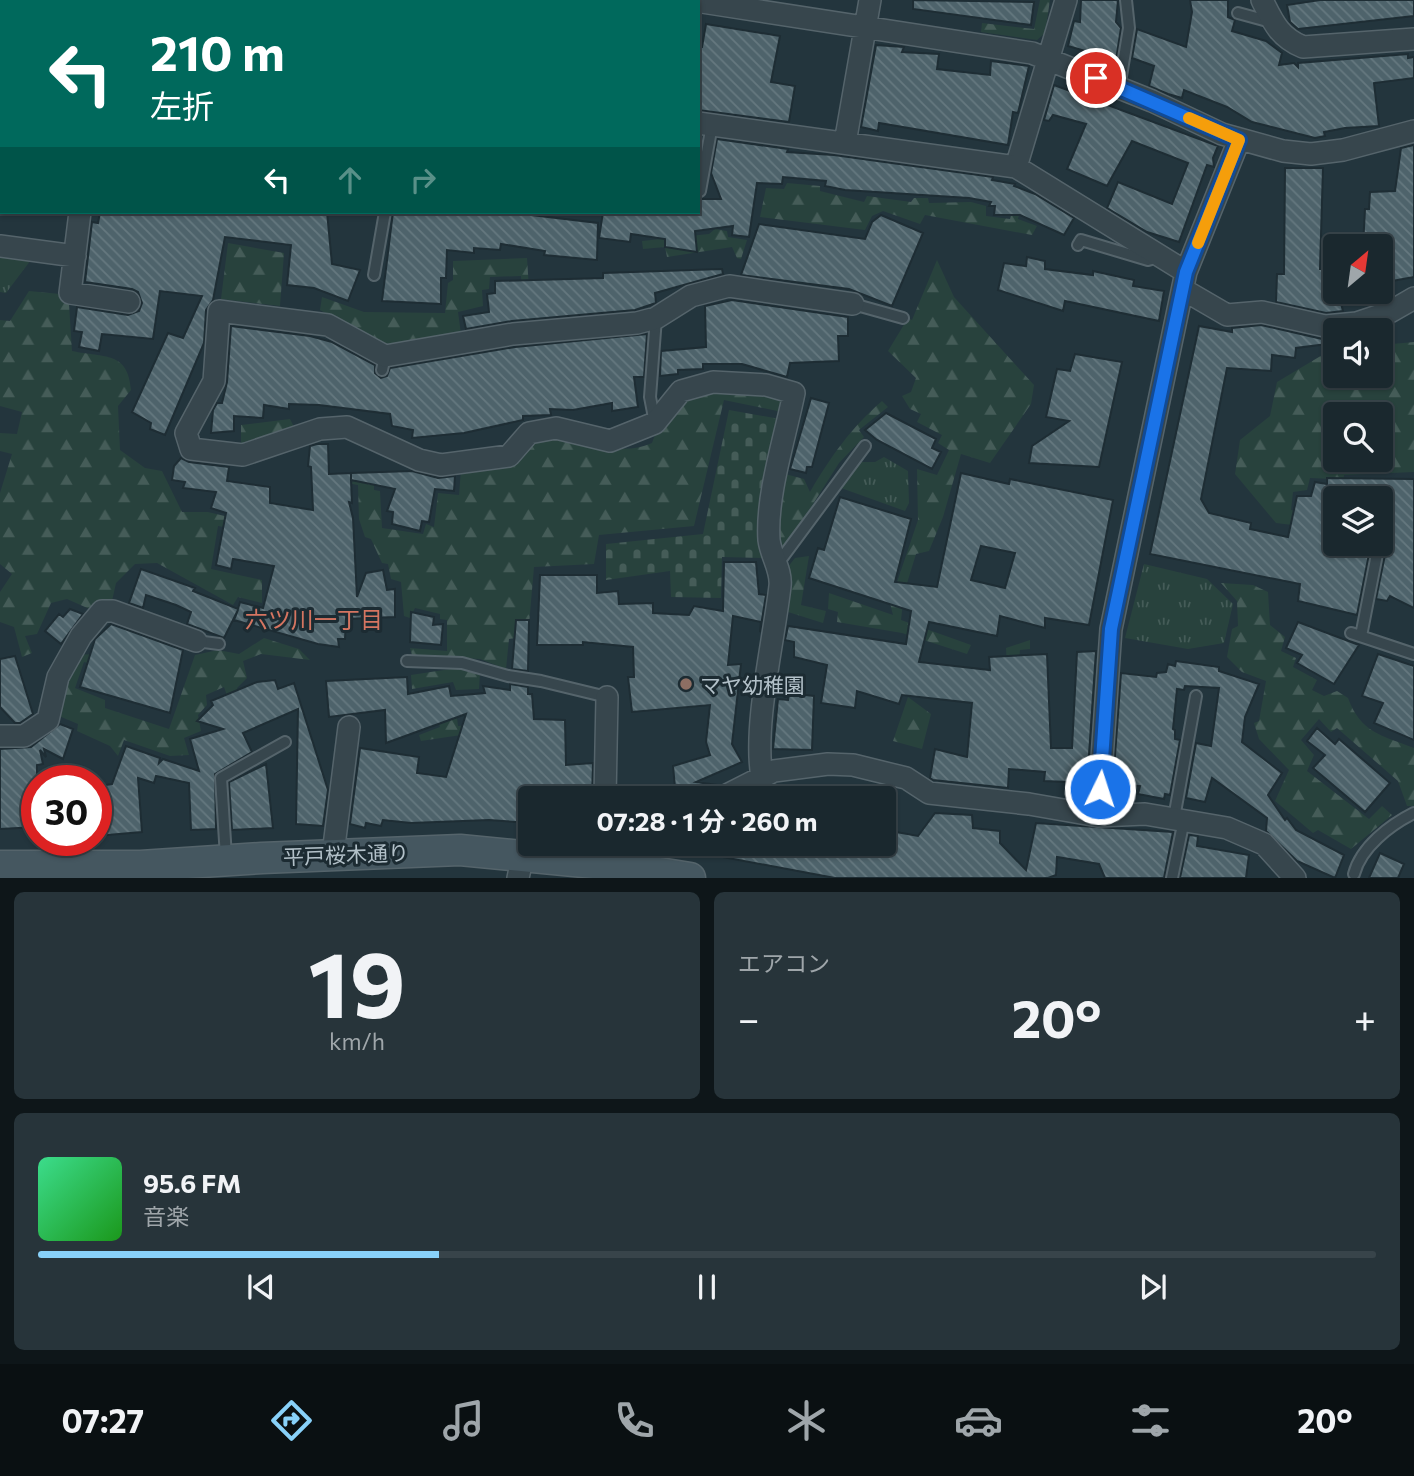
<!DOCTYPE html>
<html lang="ja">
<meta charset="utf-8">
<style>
:root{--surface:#1a282e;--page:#27343a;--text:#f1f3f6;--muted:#9fa6aa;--line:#38444a;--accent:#88d1f9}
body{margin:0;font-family:Commissioner,"Noto Sans JP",sans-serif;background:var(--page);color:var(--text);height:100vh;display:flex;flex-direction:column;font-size:26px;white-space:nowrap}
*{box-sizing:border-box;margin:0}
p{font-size:23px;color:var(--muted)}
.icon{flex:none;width:38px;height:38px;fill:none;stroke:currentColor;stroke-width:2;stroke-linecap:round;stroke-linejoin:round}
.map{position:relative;height:878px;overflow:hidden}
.sheet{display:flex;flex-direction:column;gap:14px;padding:14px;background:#0e1619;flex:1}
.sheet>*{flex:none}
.hud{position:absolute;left:0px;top:0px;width:700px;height:214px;box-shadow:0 2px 5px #0004,0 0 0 2px var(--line);background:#00695c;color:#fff;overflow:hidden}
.needle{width:46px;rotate:29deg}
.tools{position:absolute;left:1323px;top:234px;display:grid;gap:14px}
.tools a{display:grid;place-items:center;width:70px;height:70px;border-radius:7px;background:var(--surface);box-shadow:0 2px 5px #0004,0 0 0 2px var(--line);font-size:35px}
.speed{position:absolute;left:21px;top:765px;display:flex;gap:14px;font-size:35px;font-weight:700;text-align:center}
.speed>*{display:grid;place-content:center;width:91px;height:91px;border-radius:50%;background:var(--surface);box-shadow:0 2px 5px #0004,0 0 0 2px var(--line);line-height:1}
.speed .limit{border:10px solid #d22;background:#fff;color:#111}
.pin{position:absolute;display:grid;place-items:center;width:60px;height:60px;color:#fff;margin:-30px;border:4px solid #fff;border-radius:50%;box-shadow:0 2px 7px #0007}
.me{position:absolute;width:77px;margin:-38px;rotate:4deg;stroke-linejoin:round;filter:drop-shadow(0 0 5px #0008)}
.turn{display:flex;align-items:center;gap:24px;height:147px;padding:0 35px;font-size:32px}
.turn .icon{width:91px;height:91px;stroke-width:2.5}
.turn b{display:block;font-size:49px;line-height:60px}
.lanes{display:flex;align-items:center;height:66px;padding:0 35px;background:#0003;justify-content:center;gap:35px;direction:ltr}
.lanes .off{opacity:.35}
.big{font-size:52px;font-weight:700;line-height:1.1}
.sheet .card{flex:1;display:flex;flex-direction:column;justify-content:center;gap:10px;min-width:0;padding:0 24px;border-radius:10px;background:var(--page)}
.sheet .dial{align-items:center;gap:0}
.dial b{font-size:91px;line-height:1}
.song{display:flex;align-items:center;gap:21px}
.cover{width:84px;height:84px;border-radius:10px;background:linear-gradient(135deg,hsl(150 70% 55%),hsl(120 70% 35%))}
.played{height:7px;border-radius:4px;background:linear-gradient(90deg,var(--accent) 30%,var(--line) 30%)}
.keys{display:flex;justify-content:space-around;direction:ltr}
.heat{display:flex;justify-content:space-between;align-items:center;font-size:38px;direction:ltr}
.sheet .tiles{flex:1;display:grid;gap:14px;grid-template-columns:1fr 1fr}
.card:last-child{grid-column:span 2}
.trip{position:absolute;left:518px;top:786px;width:378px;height:70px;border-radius:7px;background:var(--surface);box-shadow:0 2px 5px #0004,0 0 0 2px var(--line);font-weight:700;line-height:70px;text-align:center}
.menu{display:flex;height:112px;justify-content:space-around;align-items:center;background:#0a1012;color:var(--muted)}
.menu .icon{width:49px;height:49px}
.menu .selected{color:var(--accent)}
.menu b{font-size:32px;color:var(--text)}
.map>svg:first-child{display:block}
.grass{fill:url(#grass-tufts)}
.forest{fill:url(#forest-firs);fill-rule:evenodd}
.cemetery{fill:url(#cemetery-stones)}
.building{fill:url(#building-back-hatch);stroke:#1e2d34;stroke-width:2;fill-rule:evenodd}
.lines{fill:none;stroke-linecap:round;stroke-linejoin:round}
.service-casing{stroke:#55646b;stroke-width:14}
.minor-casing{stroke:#55646b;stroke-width:24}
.secondary-casing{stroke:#55646b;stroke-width:33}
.service{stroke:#37464d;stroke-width:10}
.minor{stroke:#37464d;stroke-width:21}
.secondary{stroke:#455760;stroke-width:30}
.route-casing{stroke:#114b97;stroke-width:18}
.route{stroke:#1a73e8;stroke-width:12}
.slow{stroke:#f59e0b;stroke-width:12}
.education-dot{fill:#8d6e63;stroke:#1c2b32;stroke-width:2.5}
.labels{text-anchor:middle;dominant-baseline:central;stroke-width:6;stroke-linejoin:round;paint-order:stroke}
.poi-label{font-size:21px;fill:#b3c1c9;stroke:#1c2b32;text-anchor:start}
.street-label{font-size:21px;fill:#b3c1c9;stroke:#1c2b32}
.neighbourhood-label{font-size:23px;fill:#d57561;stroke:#1c2b32}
</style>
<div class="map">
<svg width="1414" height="878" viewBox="0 0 1414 878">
<defs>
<pattern id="grass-tufts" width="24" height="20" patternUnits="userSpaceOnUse" patternTransform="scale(1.75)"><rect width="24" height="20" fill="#28423d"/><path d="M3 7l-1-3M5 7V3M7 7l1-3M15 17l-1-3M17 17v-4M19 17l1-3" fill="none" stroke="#455c58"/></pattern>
<pattern id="forest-firs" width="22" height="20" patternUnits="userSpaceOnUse" patternTransform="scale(1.75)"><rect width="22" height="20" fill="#28423d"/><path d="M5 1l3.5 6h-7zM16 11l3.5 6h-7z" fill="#455c58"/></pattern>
<pattern id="cemetery-stones" width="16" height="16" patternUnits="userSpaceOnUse" patternTransform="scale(1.75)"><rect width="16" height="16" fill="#28423d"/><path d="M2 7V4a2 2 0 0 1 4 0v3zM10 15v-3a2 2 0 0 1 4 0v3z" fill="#455c58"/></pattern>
<pattern id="building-back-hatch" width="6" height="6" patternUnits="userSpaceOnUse" patternTransform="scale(1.75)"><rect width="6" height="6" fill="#4e636b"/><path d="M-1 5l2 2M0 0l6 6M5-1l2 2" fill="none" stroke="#65787f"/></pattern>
</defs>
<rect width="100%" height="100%" fill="#23353d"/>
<path class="grass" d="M0 252 34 256 6 293 0 292Z
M884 457 908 471 909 503 905 511 841 488 857 462H875Z
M1144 564 1207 579 1233 604 1224 643 1188 649 1125 638Z"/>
<path class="forest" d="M1040 0H1050L1045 33 1037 40 981 32 982 23 1034 29Z
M787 183 820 186V191L864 202 867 196 911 202 914 198H928L929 203 971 202 986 206V216L1010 219 1012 212 1019 214 1018 219 1037 226 1032 235 925 215 920 224 883 211 872 216 865 230 760 217 766 188 784 189Z
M715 229 727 231 728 237 747 240 741 259 737 258 732 247 667 257 665 247 643 249 642 241 709 234Z
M228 243 284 253 280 306 221 299Z
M527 258 531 319 524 320 521 276 490 277 489 289 482 290 483 306 458 312 461 334 389 344 368 338 320 310 322 297 364 312 445 313 448 283 453 280V261Z
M937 260 954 297 1034 385 1031 404 990 463 961 454 943 517 929 551 916 554 904 593 901 620 971 645 967 654 902 633 837 622 838 612 828 609 829 593 893 615 890 603 918 520 917 469 937 475 949 450 938 443 942 435 917 422 921 414 910 409 902 396 911 392 916 378 888 351 908 318 912 320Z
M29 291 60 294 69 304 72 351C105 358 128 351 131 390L118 406 120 450 145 468 162 471 182 512H208L237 519 235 529 218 526 211 569 262 580V603L238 597 233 605 157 563 135 564 116 583 112 601 94 611 67 599 51 603 37 634 25 636 32 653 22 657 14 627 0 622V592L12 574 0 564V493L12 454 0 451V433L17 434 22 412 0 406V320L10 321Z
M1414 342V472L1344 475 1342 488 1334 479 1310 478 1307 490 1293 492 1291 510 1320 517 1318 528 1276 523 1235 474 1240 440 1270 416 1277 382 1324 354 1335 351V376H1381V345ZM1335 415H1381V460H1335Z
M728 388 785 400 782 412 724 400 694 526 599 535 594 564 534 567 528 636 509 639 506 669 480 659 412 655 410 648 447 651V620L440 619V614L415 608 410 618 404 616 401 582 391 579 388 564 382 563 371 539 365 537 359 519 358 485 352 484 353 475H374V490L380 491 382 528 423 534 426 524 434 527 438 493 459 495 461 470C484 461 541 433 563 436 598 439 615 458 652 443 670 399 686 398 728 388Z
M882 401 888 407 859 430 864 437 839 463 785 548 776 549 774 536 785 474 804 479 810 492C831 456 851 428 882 401Z
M290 419 295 429 241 446V425Z
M809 556 801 605 826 611 823 623 788 612 787 568 795 558Z
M1221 583 1253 585 1268 592 1270 625 1285 637 1281 651 1296 658 1293 667 1317 680 1312 690 1324 696 1337 691 1348 698C1361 733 1381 735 1414 748V806H1407L1398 781 1337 728 1331 732 1319 719 1301 740 1314 755 1307 771 1369 819 1382 806 1392 815 1351 849 1318 830 1313 833 1275 801 1289 770 1259 739 1254 723 1259 721 1266 681 1242 672 1227 657 1232 629 1238 626 1237 601Z
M264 638 299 649 310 660 261 654 243 661 247 678 237 688 243 705 228 698 224 687 206 695 207 705 198 715 201 731 184 738 189 755 170 756 124 740 118 756 110 746 77 731 78 724 59 716 67 675 77 655 96 654 102 667 84 662 75 688 105 700V708L169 729 195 655 218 650 239 654Z
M1030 640V649L1020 650 1017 687 1007 667 1006 648Z
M457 668 480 673 479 689 456 690 453 682 412 689 411 675Z
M908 697 931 714 922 749 893 741Z
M457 718 458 726 479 725 481 732 421 741 419 735 440 727 438 720Z"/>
<path class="cemetery" d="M729 410 780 419 757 535 762 558 722 557 721 598 671 597 670 571 606 580V544L703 534Z"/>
<path class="building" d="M913 0 1034 2 1031 25 913 9Z
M1081 0H1118L1116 22 1121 28 1116 60 1068 46 1074 21 1080 22Z
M1190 0H1228V17L1235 20 1232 31 1266 41 1282 53 1279 65 1294 63 1298 67V63L1408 54V58L1414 57V78L1374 83 1379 126 1345 128 1324 132 1325 136 1315 138 1252 122 1227 107 1184 90 1182 98 1168 94 1149 86 1154 66 1132 58 1137 29 1186 47 1192 12Z
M1320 0H1414V16L1298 29 1290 22 1287 5Z
M706 24 780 36 771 82 795 86 789 122 698 110V47H702Z
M876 45 904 47 902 52 939 54 937 69 990 75 991 61 1029 66 1018 113 1013 112 1008 145 879 123 878 131 861 127Z
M1054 85 1218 146 1213 158 1214 167 1207 165 1179 242 1147 232 1107 208 1118 182 1172 204 1188 163 1132 141 1107 186 1067 169 1086 124 1053 115 1049 121 1044 120Z
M717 139 788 149 787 152 834 155 993 177 992 180 1015 184 1014 186 1035 194 1074 218 1064 235 1020 215H994L995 206H989L991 202 969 198 845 190 825 186 826 181 783 177 782 184 757 183 749 237 732 235 733 226 695 231 697 252 665 247V239L631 234 630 242 599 238 603 212 674 215 675 212H698V199H721L711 173Z
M1414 145V277L1381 283V247H1363L1365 209H1369L1370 192 1395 191 1401 148Z
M1285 168H1323L1320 269H1335V292H1338L1343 311 1326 313 1276 302 1277 274H1284Z
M100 212H327L332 264 360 270 348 301 314 288 287 285 291 245 225 237 213 300 206 310 204 343 165 435 150 429 151 423 132 412 168 333 183 338 202 296 160 291 153 339 102 334 99 351 79 347 82 332 74 331 77 307 128 315 139 311 142 303 138 292 132 289 85 282 92 222 98 223Z
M393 212H505L598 223 597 260 544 255 545 251 501 244 500 250 474 248V253L447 250 446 278H441V304L382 301Z
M881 215 923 233 892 306 849 289 741 275 759 224 865 239 872 222Z
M1027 257 1045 261V269L1093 275V271L1134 280 1133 286 1164 291 1159 321 1065 301 1063 311 998 290 1004 263 1026 266Z
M722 269 723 274 655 293 656 303 635 310 512 321 466 329 463 316 489 312 487 294 495 293V281L603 278V273Z
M732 300 848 317V336H838L839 361 790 363 787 377 742 364H703V369L678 370V374L660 376 661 351 706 347 705 306Z
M1261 325 1322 339 1335 338V343L1296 348 1295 358 1272 355 1271 371 1227 368 1201 499 1209 513 1251 523 1250 529 1288 537 1297 496H1311L1315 482 1327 484V478L1414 479V608L1390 596 1387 601 1376 599 1387 545 1381 536V495L1333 491 1326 537 1335 538V544H1371L1357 615 1298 601 1300 584 1150 554 1199 326 1232 332V328Z
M231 326 310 336 332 342 375 365V373L381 378 387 376 390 368 515 347 647 334 644 377H634L638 407 612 411V403L573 410 550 409 551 415 523 416V420L464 433 412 438 413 430 392 426 390 414 319 405 289 404V409L264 405 263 418 234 416V431L211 433 213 410 217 403H222L227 382Z
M1075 354 1122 362 1099 467 1029 463 1032 446 1069 421 1046 417 1057 369 1070 371Z
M811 398 829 403 812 467H807L806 473 790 469Z
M886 413 936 439 932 448 941 452 932 469 877 440 865 430Z
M317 444H328L329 474 351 473V479V473L412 471 438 478 455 476 454 491 435 489 429 522 422 521 420 531 392 524 393 512 387 511 395 489 351 480 352 503 349 502 353 518 357 597 366 573 383 570 387 590 395 589V617L346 619 345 639H338L339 647 318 644 234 620 238 610 224 638 187 624 191 612 176 605 146 595 143 608 129 603 141 569 195 588 193 591 238 609 240 602 263 608 274 566 233 559 231 569 216 565 226 513 211 508 216 492 183 488 185 482 172 480 174 466 181 458 189 462 229 467 227 481 270 487V503L313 510 311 467 308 466 310 446Z
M961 473 1009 484 1010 479 1113 500 1089 625 1045 618V628L1000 616 997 636 929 622 919 662 990 670 989 657 1047 654 1051 748H1072L1077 652 1096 651 1086 799 1066 797 1067 782 1044 781 1045 772 1009 769 1008 788 933 780 930 778 935 749 967 757 972 703 902 695 899 704 857 691 855 708 821 703 827 665 794 657V642L785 640 788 626 906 644 911 611 809 578 818 548 824 550 840 497 911 519 895 582 937 587ZM981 546 1015 553 1005 588 971 580Z
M724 562H756L759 594 766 595 760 632 761 622 733 616 728 665 741 664 732 744 742 762 696 782 717 785 710 791 691 798H676L673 766 710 755 706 742 710 705 632 712 628 677H634L633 647 583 642V645H537L540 575H597V593L618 591 619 604 653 603V613L689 615 694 606 723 611Z
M70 609 83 614 61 644 45 631 59 614 63 617Z
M411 612 434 617 433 625 443 624 441 645 410 642Z
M516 620H529L528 671 512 669Z
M1298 622 1359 645 1334 684 1297 663 1302 655 1286 648Z
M111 624 183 650 170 713 80 687 95 639Z
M1378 654 1414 666V740L1374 723 1383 703 1362 696Z
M15 656 33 714 20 723H15L0 707V659Z
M1176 661 1219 667V671L1259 684 1245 717 1242 742 1282 773 1268 795 1285 820 1287 818 1296 830 1344 855 1335 878 1297 861 1266 831 1267 818 1212 778 1205 802 1186 798 1196 743 1211 746 1219 688 1185 686 1184 690 1177 689 1173 729 1175 730V739L1180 740 1170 795 1165 794 1164 799 1138 794 1140 786 1113 783 1121 673 1156 677 1157 673 1166 672 1168 664 1175 666Z
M407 677 408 694 449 686 451 696 485 693 483 686 510 690V684L528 687V694H532L534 719 565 720 566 765 593 763 592 798 530 796V823L489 820 411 823 383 820 381 826 366 823 365 828 350 824 360 748 419 757 417 773 446 777 466 714 386 743 385 710 329 717 326 681Z
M275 680 278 689 294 683 328 790 323 826 296 824 298 709 243 733 252 752 215 774 216 829 191 830 189 783 156 776 154 783 138 778 142 832 96 836 98 786 112 784 126 746 160 758 159 763 163 759 199 771 190 739 223 729 197 721 213 705 211 701 257 682Z
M789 693 814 696 812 750 773 749 778 699 788 700Z
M60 724 73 729 63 759 44 749 46 757 40 750 43 764 37 765V827L0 829V749L31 747Z
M1317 728 1335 744 1339 739 1390 783 1365 812 1313 768 1325 755 1307 741Z
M266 764 273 828 232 830 229 782Z
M935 813 972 815 973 828 1000 831V843L1026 870 1036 823 1173 832 1164 878H1105L1099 864 1057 857 1056 875 1048 878H835L696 852 697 844H884L885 830 918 836Z
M1189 835 1198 836 1197 846 1249 855 1246 878H1180Z
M1380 853 1404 864 1398 878H1369Z"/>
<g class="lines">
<g class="service-casing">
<path id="service" d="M123 2V0
M1238 13 1271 22
M1119 88 1129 28 1126 0
M700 191 712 125
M1078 245 1081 240 1148 260 1155 258
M374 275 385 212
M853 304 903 318
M382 370 385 356
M655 423 650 397 656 318
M776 566 865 446
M1351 633 1414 654
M1361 636 1379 544
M196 641 219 644
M407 661 462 663 508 676 541 681 607 697
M1174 818 1196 696
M226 857 221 778 285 742
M1354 874C1361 847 1390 825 1414 813
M1172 878 1184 820"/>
</g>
<g class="minor-casing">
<path id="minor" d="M689 0 1032 53 1152 101 1222 134 1283 151 1311 154 1343 150 1414 131
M1262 0C1273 22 1279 37 1303 47L1414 39
M273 2V0
M624 2V0
M0 18H2
M698 123 1016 167 1186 272
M0 125 2 126
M845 143 870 0
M1016 167 1066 0
M80 212 70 293 129 302
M0 246 75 256
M1184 290 1227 315 1262 312 1325 326 1357 323 1390 312 1414 298
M0 736H24L48 720 58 677 81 636 102 611H113L196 641
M762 777C753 726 774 640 780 586 782 571 771 556 769 540 766 495 785 438 794 393L766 385 713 382 681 391 655 423 610 441 556 428 529 433 509 456 441 465 419 460 347 427 320 429 243 455 191 449 186 433 214 381 219 311 328 325 385 356 513 334 637 323 656 318 691 296 729 286 853 304
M605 798 607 697
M721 798 774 771 828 764 853 765 906 778 929 793 1029 804 1098 816 1145 814 1227 828 1264 844 1295 878
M1098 816 1111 629 1186 272 1239 140
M333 854 349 727
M621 866 659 844
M518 878 523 855"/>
</g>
<g class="secondary-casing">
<path id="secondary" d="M0 866H141L262 858 460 850 604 864 690 878"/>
</g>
<use href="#service" class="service"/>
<use href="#minor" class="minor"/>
<use href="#secondary" class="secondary"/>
</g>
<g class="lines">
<g class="route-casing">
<path id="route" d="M1096 78 1239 140 1186 272 1111 629 1100 789"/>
</g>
<use href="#route" class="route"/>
<path class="slow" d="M1189 118 1239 140 1198 243"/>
</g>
<circle class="education-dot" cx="686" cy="684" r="7"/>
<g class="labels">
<g class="poi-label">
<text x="700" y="684">マヤ幼稚園</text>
</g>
<g class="street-label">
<text transform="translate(346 854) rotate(-2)">平戸桜木通り</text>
</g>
<g class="neighbourhood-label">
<text x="314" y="619">六ツ川一丁目</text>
</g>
</g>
</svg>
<div class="tools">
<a><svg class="needle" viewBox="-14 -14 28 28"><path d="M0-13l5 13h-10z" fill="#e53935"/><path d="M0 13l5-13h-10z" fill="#9fa6aa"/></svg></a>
<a><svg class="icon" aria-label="sound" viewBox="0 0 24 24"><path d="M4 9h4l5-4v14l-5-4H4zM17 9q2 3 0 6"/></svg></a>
<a><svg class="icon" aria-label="search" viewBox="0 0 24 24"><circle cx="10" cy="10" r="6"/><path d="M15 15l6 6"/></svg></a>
<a><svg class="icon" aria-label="layers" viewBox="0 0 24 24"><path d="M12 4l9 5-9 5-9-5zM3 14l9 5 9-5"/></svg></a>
</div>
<div class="speed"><div class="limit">30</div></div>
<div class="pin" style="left:1096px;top:78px;background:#d93025"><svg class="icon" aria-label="arrive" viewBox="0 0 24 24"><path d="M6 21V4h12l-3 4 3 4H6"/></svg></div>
<svg class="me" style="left:1100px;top:789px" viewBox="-20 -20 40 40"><circle r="17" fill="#1a73e8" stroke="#fff" stroke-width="3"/><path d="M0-11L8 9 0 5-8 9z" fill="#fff"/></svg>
<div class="trip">07:28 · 1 分 · 260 m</div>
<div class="hud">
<div class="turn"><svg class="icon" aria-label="left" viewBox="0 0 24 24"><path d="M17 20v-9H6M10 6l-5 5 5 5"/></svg><div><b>210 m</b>左折</div></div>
<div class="lanes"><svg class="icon" aria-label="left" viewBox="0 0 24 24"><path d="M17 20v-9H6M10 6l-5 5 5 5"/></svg><svg class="icon off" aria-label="ahead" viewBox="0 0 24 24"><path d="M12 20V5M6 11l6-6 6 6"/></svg><svg class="icon off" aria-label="right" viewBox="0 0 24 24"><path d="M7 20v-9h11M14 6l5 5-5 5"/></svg></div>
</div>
</div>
<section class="sheet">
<div class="tiles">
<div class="card dial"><b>19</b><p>km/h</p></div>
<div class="card"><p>エアコン</p>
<div class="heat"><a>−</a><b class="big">20°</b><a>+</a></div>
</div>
<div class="card">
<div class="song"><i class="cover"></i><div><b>95.6 FM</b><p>音楽</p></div></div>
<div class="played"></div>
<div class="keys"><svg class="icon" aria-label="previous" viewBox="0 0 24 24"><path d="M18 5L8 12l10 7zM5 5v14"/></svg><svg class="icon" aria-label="pause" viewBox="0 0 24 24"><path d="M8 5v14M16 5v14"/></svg><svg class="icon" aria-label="next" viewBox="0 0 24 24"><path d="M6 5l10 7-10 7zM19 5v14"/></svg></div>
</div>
</div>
</section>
<nav class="menu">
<b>07:27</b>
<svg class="icon selected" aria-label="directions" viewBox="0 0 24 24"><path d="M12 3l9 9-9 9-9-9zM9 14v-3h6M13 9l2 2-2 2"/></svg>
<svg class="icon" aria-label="music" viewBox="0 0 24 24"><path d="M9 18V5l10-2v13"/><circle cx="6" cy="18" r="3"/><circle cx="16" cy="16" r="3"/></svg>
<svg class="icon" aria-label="phone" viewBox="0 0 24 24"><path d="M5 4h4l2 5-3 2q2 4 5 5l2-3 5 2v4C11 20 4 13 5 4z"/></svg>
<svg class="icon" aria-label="climate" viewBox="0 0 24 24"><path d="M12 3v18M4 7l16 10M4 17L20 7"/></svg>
<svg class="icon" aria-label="car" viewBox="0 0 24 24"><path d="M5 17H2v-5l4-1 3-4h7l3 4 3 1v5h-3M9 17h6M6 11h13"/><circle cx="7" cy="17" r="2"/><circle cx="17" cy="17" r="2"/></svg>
<svg class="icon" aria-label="filters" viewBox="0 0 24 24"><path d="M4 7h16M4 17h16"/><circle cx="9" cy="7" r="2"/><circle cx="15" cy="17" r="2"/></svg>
<b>20°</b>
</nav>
